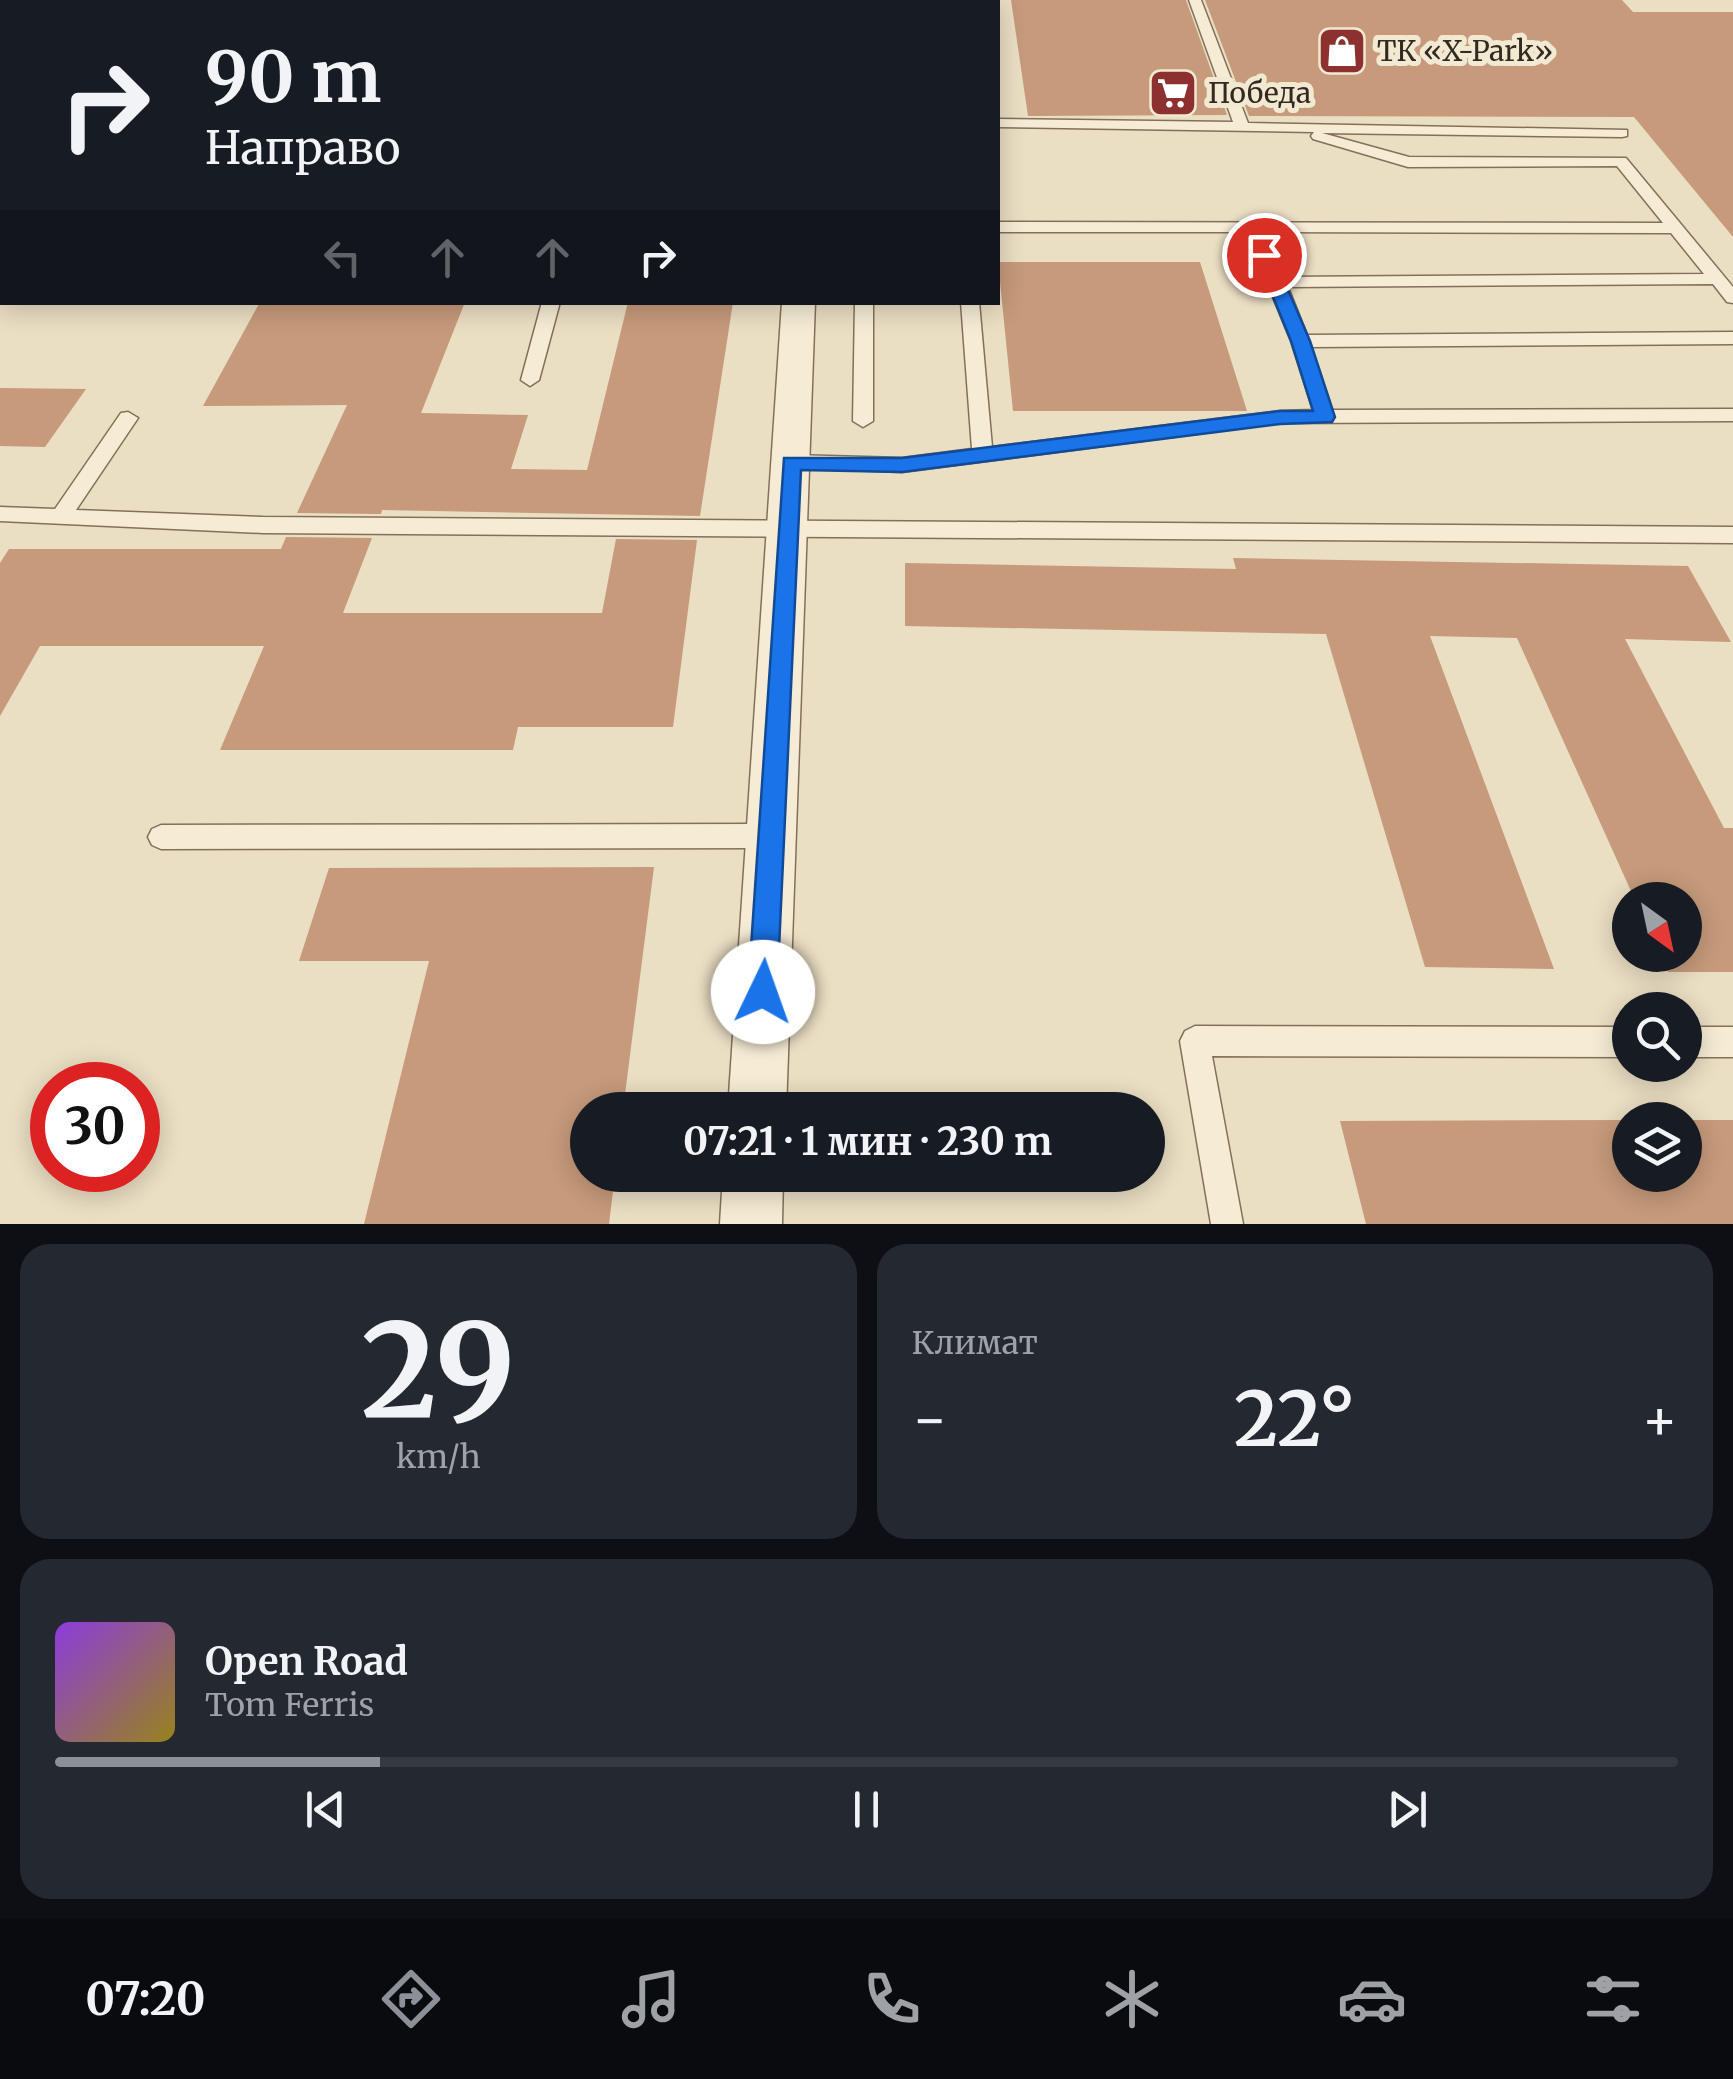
<!DOCTYPE html>
<html lang="ru">
<meta charset="utf-8">
<style>
:root{--surface:#171b24;--page:#242831;--text:#f1f3f6;--muted:#9ea1a6;--line:#363941;--accent:#8c9099}
body{margin:0;font-family:Merriweather,serif;background:var(--page);color:var(--text);height:100vh;display:flex;flex-direction:column;font-size:38px;white-space:nowrap}
*{box-sizing:border-box;margin:0}
p{font-size:32px;color:var(--muted)}
.icon{flex:none;width:55px;height:55px;fill:none;stroke:currentColor;stroke-width:2;stroke-linecap:round;stroke-linejoin:round}
.map{position:relative;height:1224px;overflow:hidden}
.panel{display:flex;flex-direction:column;gap:20px;padding:20px;background:#0d0f14;flex:1}
.panel>*{flex:none}
.banner{position:absolute;left:0px;top:0px;width:1000px;height:305px;box-shadow:0 5px 25px #0003;background:#171b24;color:var(--text);overflow:hidden}
.needle{width:65px;rotate:147deg}
.controls{position:absolute;left:1612px;top:882px;display:grid;gap:20px}
.controls a{display:grid;place-items:center;width:90px;height:90px;border-radius:50%;background:var(--surface);box-shadow:0 5px 25px #0003;font-size:50px}
.speed{position:absolute;left:30px;top:1062px;display:flex;gap:20px;font-size:50px;font-weight:700;text-align:center}
.speed>*{display:grid;place-content:center;width:130px;height:130px;border-radius:50%;background:var(--surface);box-shadow:0 5px 25px #0003;line-height:1}
.speed .limit{border:15px solid #d22;background:#fff;color:#111}
.pin{position:absolute;display:grid;place-items:center;width:85px;height:85px;color:#fff;margin:-42px;border:5px solid #fff;border-radius:50%;box-shadow:0 2px 10px #0007}
.me{position:absolute;width:110px;margin:-55px;rotate:3deg;stroke-linejoin:round;filter:drop-shadow(0 0 8px #0008)}
.turn{display:flex;align-items:center;gap:35px;height:210px;padding:0 40px;font-size:45px}
.turn .icon{width:130px;height:130px;stroke-width:2.5}
.turn b{display:block;font-size:70px;line-height:85px}
.lanes{display:flex;align-items:center;height:95px;padding:0 40px;background:#0003;justify-content:center;gap:50px;direction:ltr}
.lanes .off{opacity:.35}
.big{font-size:75px;font-weight:700;line-height:1.1}
.panel .card{flex:1;display:flex;flex-direction:column;justify-content:center;gap:15px;min-width:0;padding:0 35px;border-radius:30px;background:var(--page)}
.panel .dial{align-items:center;gap:0}
.dial b{font-size:130px;line-height:1}
.song{display:flex;align-items:center;gap:30px}
.cover{width:120px;height:120px;border-radius:15px;background:linear-gradient(135deg,hsl(270 70% 55%),hsl(50 70% 35%))}
.played{height:10px;border-radius:5px;background:linear-gradient(90deg,var(--accent) 20%,var(--line) 20%)}
.keys{display:flex;justify-content:space-around;direction:ltr}
.heat{display:flex;justify-content:space-between;align-items:center;font-size:55px;direction:ltr}
.panel .tiles{flex:1;display:grid;gap:20px;grid-template-columns:1fr 1fr}
.card:last-child{grid-column:span 2}
.trip{position:absolute;left:570px;top:1092px;width:595px;height:100px;border-radius:50px;background:var(--surface);box-shadow:0 5px 25px #0003;font-weight:700;line-height:100px;text-align:center}
.dock{display:flex;height:160px;justify-content:space-around;align-items:center;background:#090b0e;color:var(--muted)}
.dock .icon{width:70px;height:70px}
.dock .active{color:var(--accent)}
.dock b{font-size:45px;color:var(--text)}
.map>svg:first-child{display:block}
.building{fill:#c69a7b}
.lines{fill:none;stroke-linecap:round;stroke-linejoin:round}
.lane-casing{stroke:#83705b;stroke-width:3}
.street-casing{stroke:#83705b;stroke-width:3}
.lane{fill:#f6ecd5;fill-rule:evenodd}
.street{fill:#f6ecd5;fill-rule:evenodd}
.route{fill:#1a73e8;stroke:#114b97;stroke-width:2.5}
.labels{text-anchor:middle;dominant-baseline:central;stroke-width:10;stroke-linejoin:round;paint-order:stroke}
.far-poi-label{font-size:28px;fill:#34291e;stroke:#f2e9d2;text-anchor:start}
</style>
<div class="map">
<svg width="1733" height="1224" viewBox="0 0 1733 1224">
<rect width="100%" height="100%" fill="#eadec3"/>
<path class="building" d="M1011 0H1186L1227 115 1028 116Z
M1205 0H1622L1633 12H1733V237L1634 117 1249 116Z
M998 262H1200L1247 411H1013Z
M260 302H465L421 413 528 415 511 469 587 470 628 302H733L700 516 382 510 381 514 297 513 347 405 203 406Z
M0 388 86 389 45 447 0 446Z
M286 537 372 538 343 613H602L616 539 697 540 673 727H518L513 750H220L264 646H40L0 716V563L9 549H281Z
M1233 558 1688 566 1731 642 1625 639 1724 828H1733V972H1668L1660 955H1685V900H1635L1517 638 1430 636 1554 969 1425 967 1326 634 905 626V563L1236 569Z
M654 867 623 1110H588V1175H615L609 1224H364L429 961H299L329 868Z
M1630 1120V1175H1685V1120H1733V1224H1366L1340 1121Z"/>
<g class="lines">
<g class="lane-casing">
<path id="lane" d="M191 0H212L213 2H190Z
M867 0H879V2H867Z
M1189 0H1201L1248 123 1627 130V136L1622 137 1322 133 1409 157 1626 158 1733 287V303L1727 302 1713 284 1288 287 1307 335 1733 332V344L1311 347 1332 410 1733 409V421L1280 423 902 472 784 467 781 462 784 457 791 455 902 458 972 449 961 302H979L992 447 1280 411 1313 410 1291 341 1246 232H998V222L1663 223 1617 166 1408 167 1313 139 1311 136 1314 132 998 127V119L1233 122ZM1262 232 1671 233 1704 274 1283 277Z
M0 155 2 156V164L0 165Z
M0 208H2V218H0Z
M542 302H560L539 380 530 386 521 380Z
M855 302H873V421L863 427 853 421Z
M128 412 138 418 76 510 263 517 1733 527V543L263 533 0 521V507L55 509 121 413Z
M771 824 780 828 784 836 780 844 771 848 161 849 152 845 148 837 152 829 161 825Z
M1195 1026 1630 1027V1057L1212 1056 1243 1224H1211L1180 1041 1185 1031Z
M1685 1027H1733V1057H1685Z"/>
</g>
<g class="street-casing">
<path id="street" d="M816 0H840V2H816Z
M782 302H815L786 1110H728Z
M723 1175H783L782 1224H720Z"/>
</g>
<use href="#lane" class="lane"/>
<use href="#street" class="street"/>
</g>
<path class="route" d="M1264 250 1273 255 1310 341 1335 417 1332 422 1280 424 902 472 801 470 777 992 773 1002 763 1007 753 1002 748 992 784 458H902L1280 411H1313L1291 341 1256 255Z"/>
<defs>
<g id="shop-square" transform="scale(2.5)"><rect x="-9" y="-9" width="18" height="18" rx="4" fill="#8d3030" stroke="#f2e9d2"/><path d="M-5-2.5h2.3a2.7 3.5 0 0 1 5.4 0H5L5.5 6h-11ZM-1.5-2.5h3a1.5 2.3 0 0 0-3 0Z" fill="#fff"/></g>
<g id="supermarket-square" transform="scale(2.5)"><rect x="-9" y="-9" width="18" height="18" rx="4" fill="#8d3030" stroke="#f2e9d2"/><path d="M-6-5.5h2.5l.6 2H6L4.5 2H-2.5L-4.4-4H-6ZM-1.5 3.2a1.3 1.3 0 1 0 .1 0ZM3 3.2a1.3 1.3 0 1 0 .1 0Z" fill="#fff"/></g>
</defs>
<g fill-rule="evenodd">
<use href="#shop-square" x="1342" y="51"/>
<use href="#supermarket-square" x="1173" y="93"/>
</g>
<g class="labels">
<g class="far-poi-label">
<text x="1377" y="51">ТК «X-Park»</text>
<text x="1208" y="93">Победа</text>
</g>
</g>
</svg>
<div class="controls">
<a><svg class="needle" viewBox="-14 -14 28 28"><path d="M0-13l5 13h-10z" fill="#e53935"/><path d="M0 13l5-13h-10z" fill="#9ea1a6"/></svg></a>
<a><svg class="icon" aria-label="search" viewBox="0 0 24 24"><circle cx="10" cy="10" r="6"/><path d="M15 15l6 6"/></svg></a>
<a><svg class="icon" aria-label="layers" viewBox="0 0 24 24"><path d="M12 4l9 5-9 5-9-5zM3 14l9 5 9-5"/></svg></a>
</div>
<div class="speed"><div class="limit">30</div></div>
<div class="pin" style="left:1264px;top:255px;background:#d93025"><svg class="icon" aria-label="arrive" viewBox="0 0 24 24"><path d="M6 21V4h12l-3 4 3 4H6"/></svg></div>
<svg class="me" style="left:763px;top:992px" viewBox="-20 -20 40 40"><circle r="19" fill="#fff"/><path d="M0-13L10 11 0 6-10 11z" fill="#1a73e8"/></svg>
<div class="trip">07:21 · 1 мин · 230 m</div>
<div class="banner">
<div class="turn"><svg class="icon" aria-label="right" viewBox="0 0 24 24"><path d="M7 20v-9h11M14 6l5 5-5 5"/></svg><div><b>90 m</b>Направо</div></div>
<div class="lanes"><svg class="icon off" aria-label="left" viewBox="0 0 24 24"><path d="M17 20v-9H6M10 6l-5 5 5 5"/></svg><svg class="icon off" aria-label="ahead" viewBox="0 0 24 24"><path d="M12 20V5M6 11l6-6 6 6"/></svg><svg class="icon off" aria-label="ahead" viewBox="0 0 24 24"><path d="M12 20V5M6 11l6-6 6 6"/></svg><svg class="icon" aria-label="right" viewBox="0 0 24 24"><path d="M7 20v-9h11M14 6l5 5-5 5"/></svg></div>
</div>
</div>
<section class="panel">
<div class="tiles">
<div class="card dial"><b>29</b><p>km/h</p></div>
<div class="card"><p>Климат</p>
<div class="heat"><a>−</a><b class="big">22°</b><a>+</a></div>
</div>
<div class="card">
<div class="song"><i class="cover"></i><div><b>Open Road</b><p>Tom Ferris</p></div></div>
<div class="played"></div>
<div class="keys"><svg class="icon" aria-label="previous" viewBox="0 0 24 24"><path d="M18 5L8 12l10 7zM5 5v14"/></svg><svg class="icon" aria-label="pause" viewBox="0 0 24 24"><path d="M8 5v14M16 5v14"/></svg><svg class="icon" aria-label="next" viewBox="0 0 24 24"><path d="M6 5l10 7-10 7zM19 5v14"/></svg></div>
</div>
</div>
</section>
<nav class="dock">
<b>07:20</b>
<svg class="icon active" aria-label="directions" viewBox="0 0 24 24"><path d="M12 3l9 9-9 9-9-9zM9 14v-3h6M13 9l2 2-2 2"/></svg>
<svg class="icon" aria-label="music" viewBox="0 0 24 24"><path d="M9 18V5l10-2v13"/><circle cx="6" cy="18" r="3"/><circle cx="16" cy="16" r="3"/></svg>
<svg class="icon" aria-label="phone" viewBox="0 0 24 24"><path d="M5 4h4l2 5-3 2q2 4 5 5l2-3 5 2v4C11 20 4 13 5 4z"/></svg>
<svg class="icon" aria-label="climate" viewBox="0 0 24 24"><path d="M12 3v18M4 7l16 10M4 17L20 7"/></svg>
<svg class="icon" aria-label="car" viewBox="0 0 24 24"><path d="M5 17H2v-5l4-1 3-4h7l3 4 3 1v5h-3M9 17h6M6 11h13"/><circle cx="7" cy="17" r="2"/><circle cx="17" cy="17" r="2"/></svg>
<svg class="icon" aria-label="filters" viewBox="0 0 24 24"><path d="M4 7h16M4 17h16"/><circle cx="9" cy="7" r="2"/><circle cx="15" cy="17" r="2"/></svg>
</nav>
